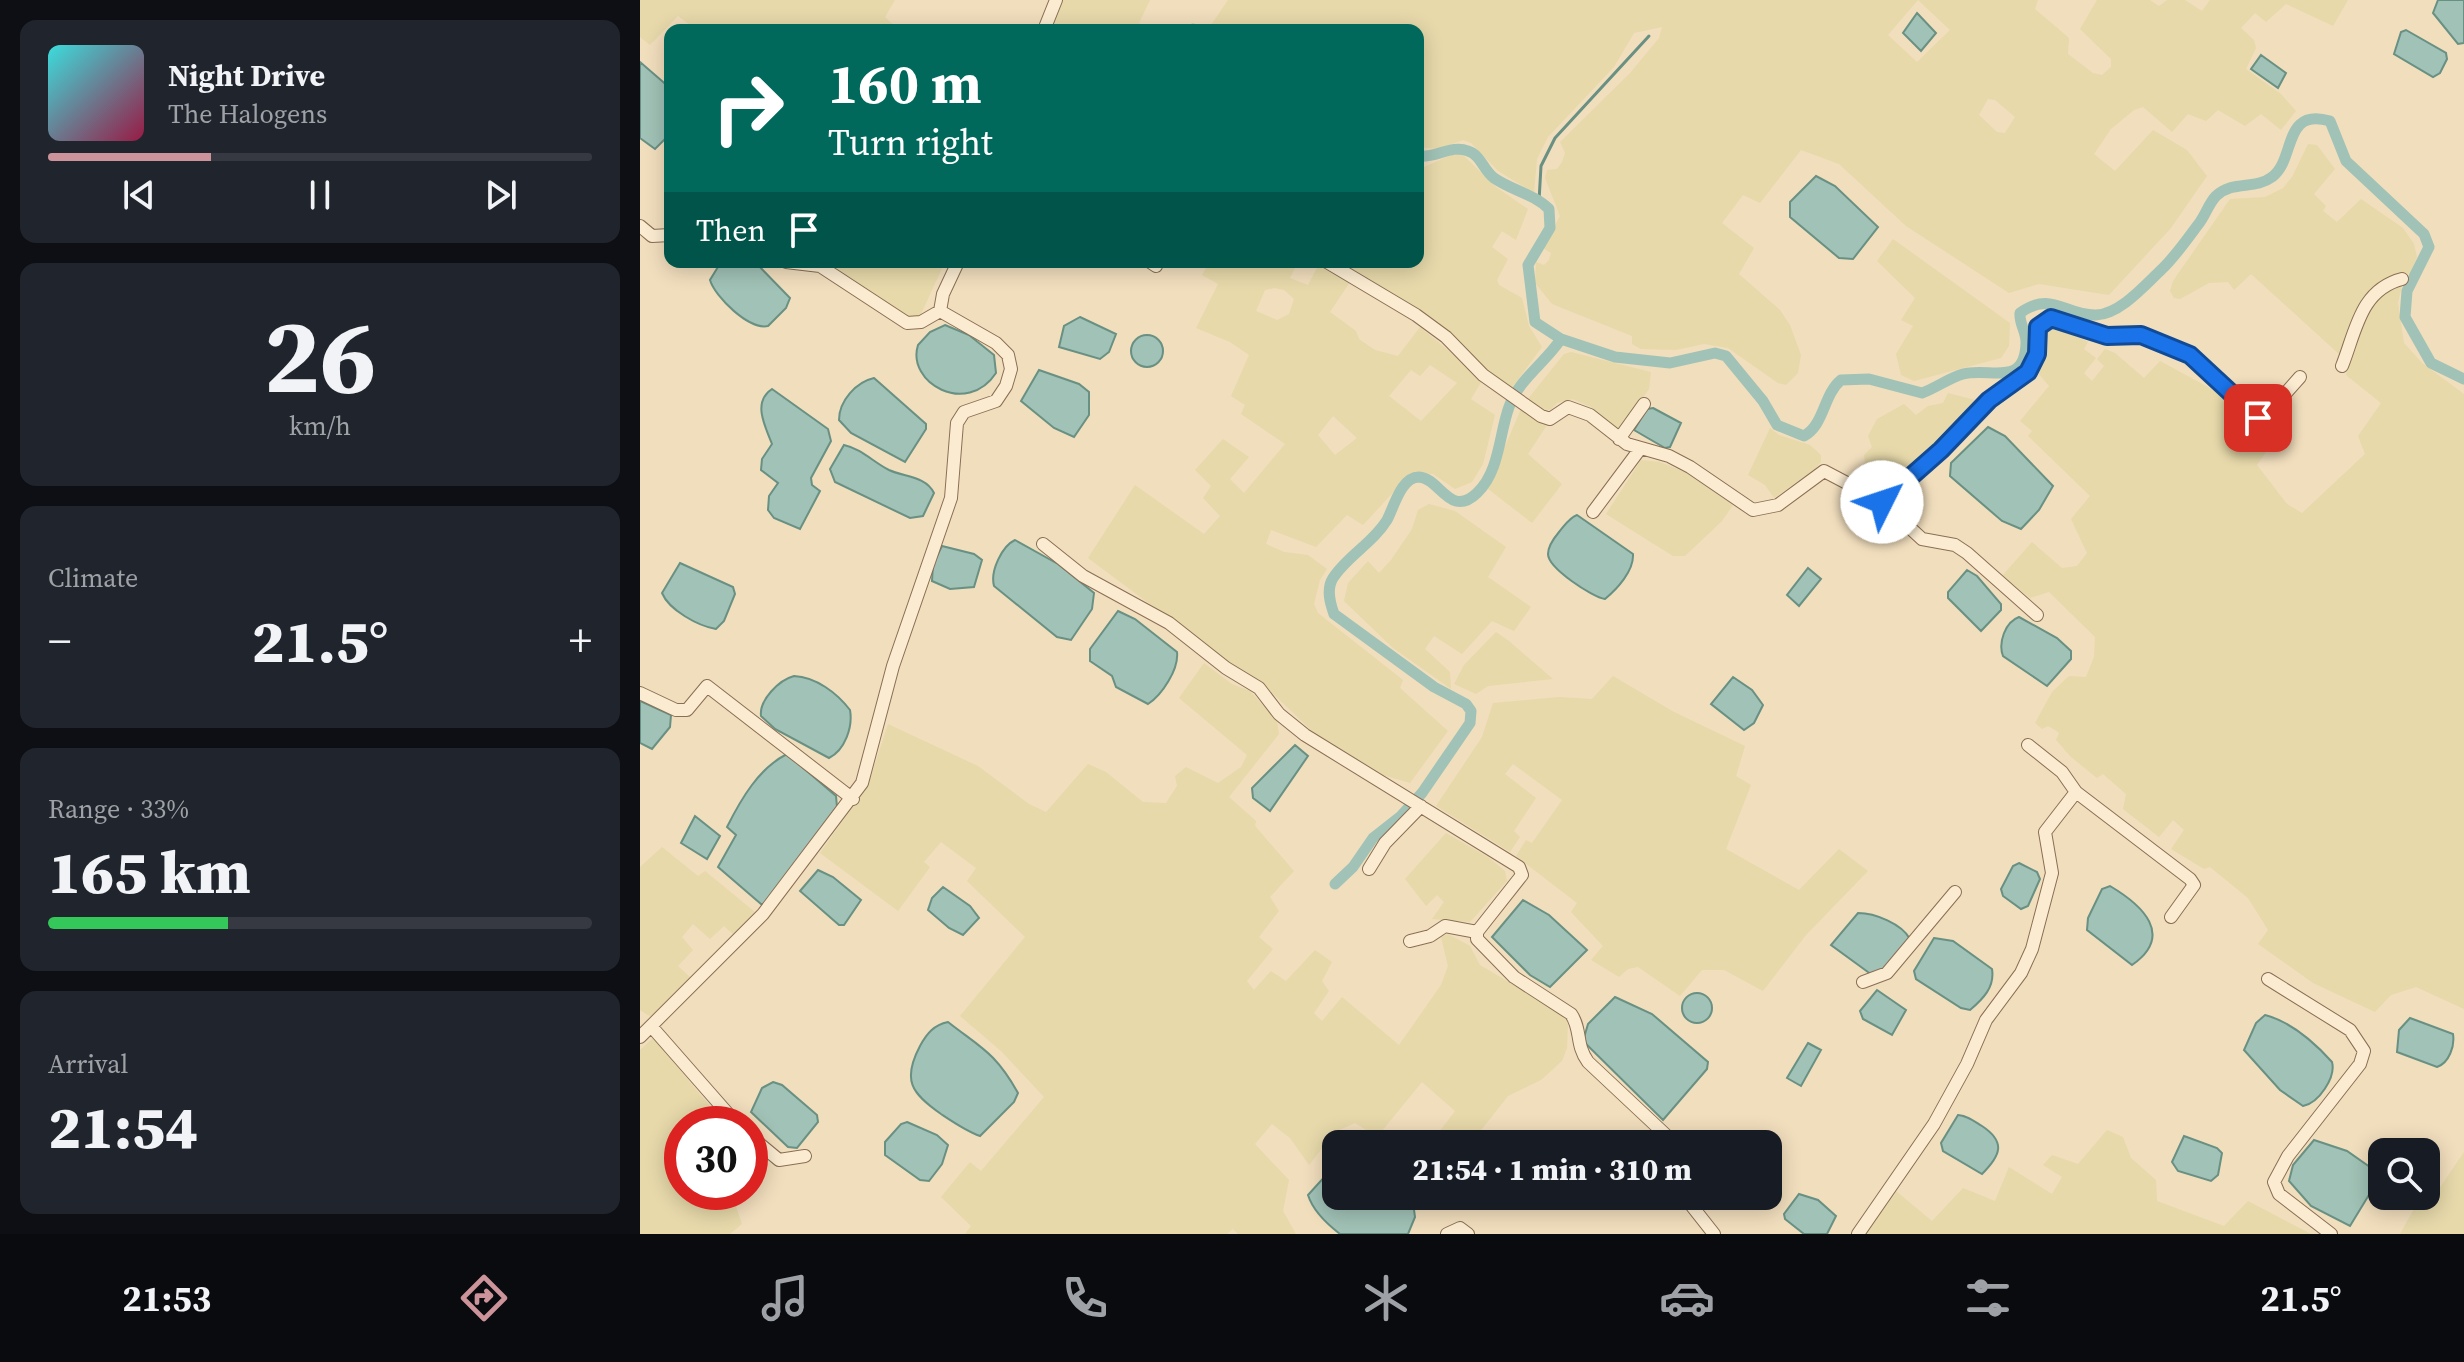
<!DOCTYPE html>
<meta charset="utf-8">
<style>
:root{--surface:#171b24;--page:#20242c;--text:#f1f3f6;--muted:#9ea1a6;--line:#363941;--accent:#cc949a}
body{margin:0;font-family:"Source Serif 4",serif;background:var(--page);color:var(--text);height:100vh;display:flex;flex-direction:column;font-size:30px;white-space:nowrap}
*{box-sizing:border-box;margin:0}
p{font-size:26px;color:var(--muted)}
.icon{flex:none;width:44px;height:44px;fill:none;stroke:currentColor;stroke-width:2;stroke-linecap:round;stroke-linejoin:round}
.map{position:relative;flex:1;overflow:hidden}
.side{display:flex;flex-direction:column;gap:20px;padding:20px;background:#0d0f14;width:640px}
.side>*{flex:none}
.banner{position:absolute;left:24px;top:24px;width:760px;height:244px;border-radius:16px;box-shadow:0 4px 20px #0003;background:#00695c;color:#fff;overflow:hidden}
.tools{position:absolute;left:1728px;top:1138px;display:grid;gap:16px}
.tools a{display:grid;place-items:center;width:72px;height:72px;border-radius:16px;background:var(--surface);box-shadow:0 4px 20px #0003;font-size:40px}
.speed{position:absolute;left:24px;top:1106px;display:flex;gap:16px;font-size:40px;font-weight:700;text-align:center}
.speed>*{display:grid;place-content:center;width:104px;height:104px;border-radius:50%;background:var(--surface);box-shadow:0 4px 20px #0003;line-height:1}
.speed .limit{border:12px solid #d22;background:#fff;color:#111}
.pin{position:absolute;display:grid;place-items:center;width:68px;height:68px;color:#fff;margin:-34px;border-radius:16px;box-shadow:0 4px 12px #0006}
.me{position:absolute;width:88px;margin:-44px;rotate:49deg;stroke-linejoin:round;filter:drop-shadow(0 0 6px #0008)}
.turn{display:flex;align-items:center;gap:28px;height:168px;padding:0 32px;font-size:36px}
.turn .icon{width:104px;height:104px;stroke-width:2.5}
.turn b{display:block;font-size:56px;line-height:68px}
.then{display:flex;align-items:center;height:76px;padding:0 32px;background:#0003;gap:16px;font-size:30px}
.big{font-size:60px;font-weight:800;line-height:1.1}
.side .card{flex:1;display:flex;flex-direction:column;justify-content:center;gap:12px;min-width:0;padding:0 28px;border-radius:16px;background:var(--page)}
.side .dial{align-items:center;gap:0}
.dial b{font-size:104px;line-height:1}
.song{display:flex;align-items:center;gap:24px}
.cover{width:96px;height:96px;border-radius:12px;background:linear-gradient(135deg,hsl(180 70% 55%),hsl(340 70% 35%))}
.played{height:8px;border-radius:4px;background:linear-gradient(90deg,var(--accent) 30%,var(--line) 30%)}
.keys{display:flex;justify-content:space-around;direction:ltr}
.heat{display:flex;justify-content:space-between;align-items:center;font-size:44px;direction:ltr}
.charge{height:12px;border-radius:6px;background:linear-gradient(90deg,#34c759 33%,var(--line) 0)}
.trip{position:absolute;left:682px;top:1130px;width:460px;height:80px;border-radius:16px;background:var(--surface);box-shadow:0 4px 20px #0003;font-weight:800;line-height:80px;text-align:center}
.dock{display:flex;height:128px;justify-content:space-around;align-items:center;background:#090b0e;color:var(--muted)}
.dock .icon{width:56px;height:56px}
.dock .current{color:var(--accent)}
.dock b{font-size:36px;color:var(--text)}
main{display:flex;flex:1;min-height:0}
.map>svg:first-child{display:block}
.farmland{fill:#e7d9aa;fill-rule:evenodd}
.water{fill:#a1c2b6;stroke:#689083;stroke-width:2}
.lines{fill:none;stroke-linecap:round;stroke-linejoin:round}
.stream{stroke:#689083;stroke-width:3}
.canal{stroke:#a1c2b6;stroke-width:11}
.minor-casing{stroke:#8a6e55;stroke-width:14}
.minor{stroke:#fbecd1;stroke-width:12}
.route-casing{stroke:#114b97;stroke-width:20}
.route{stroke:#1a73e8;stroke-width:14}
</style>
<main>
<section class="side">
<div class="card">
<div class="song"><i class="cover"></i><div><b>Night Drive</b><p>The Halogens</p></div></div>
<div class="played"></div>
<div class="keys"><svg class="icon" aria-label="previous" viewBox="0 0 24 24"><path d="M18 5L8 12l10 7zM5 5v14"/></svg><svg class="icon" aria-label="pause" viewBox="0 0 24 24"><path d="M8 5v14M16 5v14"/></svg><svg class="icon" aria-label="next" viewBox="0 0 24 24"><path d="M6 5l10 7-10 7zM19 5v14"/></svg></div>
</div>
<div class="card dial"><b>26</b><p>km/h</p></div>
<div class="card"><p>Climate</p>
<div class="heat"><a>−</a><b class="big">21.5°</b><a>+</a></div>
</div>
<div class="card"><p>Range · 33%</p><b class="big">165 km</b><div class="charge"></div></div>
<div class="card"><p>Arrival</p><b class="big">21:54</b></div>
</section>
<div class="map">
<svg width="1824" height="1234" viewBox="0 0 1824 1234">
<rect width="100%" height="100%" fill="#f1debd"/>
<path class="farmland" d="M0 0H255L245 17 259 30H57L38 16 10 45 0 37Z
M421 0H510L499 23 514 30H409Z
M588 0H1398L1395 9 1429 38 1428 54 1453 73 1462 75 1471 67V59L1440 29 1457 0H1510L1519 6 1527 0H1545L1562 11 1570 0H1708L1693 26 1646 4 1626 22 1615 13 1601 28 1614 40 1616 48 1606 69 1641 94 1656 111 1641 130 1621 114 1605 126 1578 110 1566 121 1548 114 1532 132 1503 107 1494 110 1471 129 1454 154 1475 171 1513 130 1547 150 1567 176 1531 228 1469 295 1399 284 1369 293 1266 226 1199 164 1161 150 1120 203 1103 195 1082 223 1114 248 1099 274 1140 310 1150 325 1161 355 1158 373 1146 385 1138 383 1088 348 1064 344 1036 350 1001 349 992 344V336L912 304 895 283 896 262 904 265 909 260 911 253 903 248 920 216 905 178 907 170 917 169 922 162 925 153 920 142 990 73 1019 38 1022 27 994 33 974 67 908 137 897 159 894 193 858 171 831 143 823 140 798 149 778 147V30H573L569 28ZM1278 0 1310 30 1277 62 1248 35ZM1348 99 1355 100 1375 117 1365 133 1357 132 1339 115Z
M1668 144 1677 145 1695 169 1674 194 1686 206 1683 211 1697 222 1721 199 1763 228 1774 244 1777 257 1770 274 1754 275 1732 290 1700 355 1611 274 1594 290 1588 282 1569 283 1540 299 1534 298 1530 291 1533 281 1590 199 1625 197 1643 188 1652 177Z
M822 154 856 187 888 209 876 240 862 231 852 247 868 259 857 280 859 285 882 298 889 326 902 347 871 389 692 262H778V181L784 167 811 155Z
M1253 239 1370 323 1369 346 1361 358 1274 381 1261 375 1256 354 1273 326 1261 320 1275 298 1237 261Z
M185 262H305L280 316 271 317 264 316Z
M569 262H658L650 278 668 285 680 262 710 282 690 312 716 331 719 339 735 350 758 356 780 327 843 379 831 399 855 415 843 464 832 482 815 489 793 474 771 473 723 525 707 515 676 547 631 530 626 544 644 552 668 555 687 569 680 580 674 604 678 613 763 680 760 688 808 731 770 783 729 771 710 758 673 732 621 682 594 667 448 558 495 485 564 534 580 516 563 498 571 486 555 470 583 439 609 457 590 479 604 493 645 444 601 414 605 405 591 396 609 355 590 342 556 328 578 284 562 275ZM635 288 644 290 654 299 649 314 637 320 616 311 625 290ZM790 365 817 383 781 421 749 396 771 370 780 376ZM693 416 717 438 695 455 678 435Z
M1762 286 1758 303 1764 343 1782 363 1824 394V1009L1776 987 1751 995 1735 1012 1673 983 1618 944 1628 930 1608 898 1570 867 1564 869 1531 849 1544 830 1533 820 1519 837 1483 809 1486 794 1463 774 1457 778 1431 757 1416 740 1419 733 1415 730 1408 726 1402 729 1395 723 1412 692 1429 676 1446 677 1454 657 1455 637 1409 592 1390 598 1362 576 1392 542 1422 568 1437 566 1447 553 1431 519 1450 496 1388 436 1392 431 1380 421 1409 386 1398 373 1402 360 1401 333 1409 323 1448 342 1444 349 1456 358 1444 373 1452 381 1464 366 1457 359 1465 349 1475 353 1504 378 1520 361 1590 399 1630 446 1617 465 1647 504 1662 513 1725 454 1718 436 1741 403 1706 375 1709 361 1725 312 1749 288Z
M931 352 1011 372 1009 389 979 432 969 426 951 407 932 399 917 403 910 410 898 409 887 400 924 354Z
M1308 393 1339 401 1258 482 1225 463 1224 455 1232 447 1228 436 1237 419 1264 404 1276 415 1288 406 1303 403Z
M881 409 907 425 888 454 922 484 892 523 847 488Z
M1130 428 1139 435 1170 445 1181 455V462L1175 469 1134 498 1125 485 1108 475Z
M1001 460 1020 462 1047 473 1093 505 1082 521 1045 556H1033L966 514Z
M789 504 815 511 866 547 848 577 891 607 874 631 852 621 822 654 794 636 785 649 810 672 811 689 753 648 704 601 708 583 728 561 739 573 751 560 772 529 778 510Z
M856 632 869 641 913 679 848 686 836 694 814 684 824 665Z
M564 663 592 684 610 691 637 721 639 734 589 797 616 821 615 826 654 871 630 897 639 911 619 937 633 949 607 981 614 990 631 971 646 981 675 950 692 962 682 981 689 991 674 1013 682 1021 702 997 759 1045 801 985 808 966 801 937 808 934 830 946 840 965 919 1012 928 1022 927 1048 922 1061 901 1080 868 1096 838 1134 847 1144H790L815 1111 782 1082 737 1137 715 1123 695 1132 669 1165 650 1138 632 1124 615 1144 649 1180 643 1211 656 1234H598L593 1229 587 1234H325L331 1226 301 1197 330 1162 341 1171 404 1097 361 1051 320 1016 385 937 327 881 336 868 301 842 284 862 290 867 258 911 180 853 228 785 248 724 338 766 389 804 406 812 448 764 466 772 503 802 526 803 537 786 535 776 546 767 578 783 601 767 607 755 539 698Z
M973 676 1034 712 1105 746 1096 776 1111 785 1086 849 1159 890 1199 849 1228 871 1166 935 1123 991 1084 970H1062L1040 996 998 967 988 969 979 977 951 960 963 946 931 912 937 903 876 856 886 840 892 843 922 800 873 764 865 774 896 798 874 831 880 837 870 852 796 806 842 737 853 703 919 697 952 699Z
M806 833 848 857 865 871 867 881 830 922 792 919 804 902 797 895 786 906 765 879Z
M22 847 58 876 65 871 115 912 95 936 84 926 70 939 53 924 42 937 53 950 38 966 52 979 11 1017 0 1010V867Z
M13 1038 85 1124H42V1192H91L102 1224 90 1234H0V1050Z
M1467 1130 1483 1137 1491 1158 1516 1180 1517 1201 1584 1226 1608 1201 1671 1234H1222L1256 1191 1292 1221 1323 1188 1355 1201 1369 1167 1412 1194 1422 1177 1403 1165 1412 1155 1438 1164Z
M1824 1152V1234H1760L1780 1198 1792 1199Z"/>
<path class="water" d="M1798 0H1824V43L1818 44 1793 13Z
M1277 13 1296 33 1281 51 1263 33Z
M1766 30 1806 53 1807 59 1800 73 1793 77 1754 54 1761 32Z
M1621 55 1646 73 1638 88 1611 69Z
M0 62 30 88V134L15 149 0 138Z
M1176 176 1195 186 1238 227 1213 259 1199 258 1150 217V202Z
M81 262H115L150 298 146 308 128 326C109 330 75 297 70 280Z
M440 317 476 334 469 352 460 359 419 347 424 326Z
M305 325 329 335 354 355 356 373C327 417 266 383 278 345L290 332Z
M491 351a16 16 0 1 1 32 0a16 16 0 1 1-32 0Z
M399 370 439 384 449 392V415L434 437 414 428 381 401Z
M234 378 286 424V429L265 462 211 433 199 420C199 401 216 382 234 378Z
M132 389 188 429 191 441 171 478 172 485 180 491 160 529 134 518 128 510 129 496 138 483 121 470 122 459 132 444C125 426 112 402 132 389Z
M1013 408 1041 423 1030 447 1025 448 994 430 1007 409Z
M1348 427 1365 436 1413 486 1399 510 1381 529 1362 521 1310 476 1311 463Z
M204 445C222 449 233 462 249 470 264 477 286 476 294 493L283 516 270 518 195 482 190 469Z
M937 515 993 554C994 571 977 589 965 599 952 597 908 568 908 554 908 546 914 538 919 532 925 525 929 518 937 515Z
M375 540 418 564 454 593 452 609 431 640 417 637 354 586C350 571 362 546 375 540Z
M302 546 334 554 342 560 334 587 310 589 292 581 293 564Z
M40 563 93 587 95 594 84 621 76 629C58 626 29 610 22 593Z
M1168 568 1181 579 1159 606 1147 595Z
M1327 570 1337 576 1361 604V610L1341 631 1308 598V592Z
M478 611 495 619 537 652C539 669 522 695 508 704L476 687 472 676 450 661V649Z
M1379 617 1417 638 1431 651V659L1407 686 1363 656C1358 643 1365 622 1379 617Z
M154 676C176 677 197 693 210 710 213 727 205 750 189 758L135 729 121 716C119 700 139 680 154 676Z
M1093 677 1112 690 1123 705 1114 723 1104 730 1071 704Z
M0 701 31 715 30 727 12 749 0 743Z
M655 745 668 756 630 811 613 798 612 788Z
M147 754 196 796 197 807 125 904H121L78 867 96 835 87 827C101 799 119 768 147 754Z
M55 816 80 836 67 859 41 843Z
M1379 863 1397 872 1400 879 1388 906 1381 909 1363 896 1361 889 1373 866Z
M178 870 193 877 221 900 204 925H199L160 891Z
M1470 886C1502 905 1535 935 1492 965L1447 930 1448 918 1462 889Z
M303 887 330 906 339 918 323 935 309 928 288 910 292 898Z
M883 900 909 915 947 950 910 987 890 975 852 937Z
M1218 913C1235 913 1262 924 1270 939L1245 971 1232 975 1191 945Z
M1294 938 1313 941 1352 969C1355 987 1343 999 1330 1010L1321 1008 1276 979 1274 971Z
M1237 990 1266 1010 1252 1035 1223 1019 1220 1011Z
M1042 1008a15 15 0 1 1 30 0a15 15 0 1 1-30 0Z
M975 997 1012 1014 1068 1062 1067 1069 1023 1120 943 1041 948 1024Z
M1625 1015C1652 1022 1674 1042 1692 1062 1696 1077 1679 1103 1663 1106L1640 1090 1604 1050 1616 1023Z
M1770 1018 1813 1034C1815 1046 1809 1063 1797 1067L1757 1052 1759 1030Z
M308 1022C341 1048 355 1052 378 1093L374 1102 340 1136C326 1131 313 1122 301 1114 271 1093 262 1080 280 1046 287 1033 294 1025 308 1022Z
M1168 1043 1181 1050 1161 1086 1147 1078Z
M133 1082 142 1085 177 1115 178 1122 157 1148 148 1147 111 1112 122 1088Z
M1318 1115C1328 1116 1334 1121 1342 1126 1366 1142 1361 1155 1342 1174L1303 1151 1301 1143Z
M267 1122 297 1135 308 1145 302 1164 289 1181 280 1180 245 1155V1142L261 1124Z
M1544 1136 1577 1148 1582 1153 1578 1175 1571 1181 1538 1171 1532 1162Z
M1674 1140 1707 1151 1737 1172 1738 1180 1710 1226 1671 1206 1649 1181 1653 1165Z
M696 1164V1196H766L773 1202 775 1217 768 1234H700C687 1224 673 1211 668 1195Z
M1159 1194 1178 1200 1196 1216 1187 1234H1164L1145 1219 1144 1214Z"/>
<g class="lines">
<path class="stream" d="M899 201 901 166 915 138 1009 36"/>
<path class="canal" d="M553 29 554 30
M778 156C795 159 811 144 828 151 841 155 843 170 854 178 871 190 894 194 909 209L910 228 888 265 895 322 921 339 975 357 1030 363 1075 353 1086 356 1123 401 1137 425 1164 436C1185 424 1183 395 1201 380L1229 379 1282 393C1296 388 1309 378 1323 374 1350 367 1384 388 1386 344 1387 333 1379 324 1380 313 1412 290 1425 316 1456 315 1480 314 1504 286 1521 270 1535 257 1548 238 1560 222 1566 214 1569 203 1576 196 1593 180 1615 190 1632 177 1656 160 1642 107 1690 121L1706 161 1784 234 1789 247 1767 291 1765 317 1791 363 1824 379
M695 884 713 867 733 838 761 816 782 793 830 723 831 711 826 704 794 687 694 614C690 603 686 589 693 578 707 556 733 543 747 520 754 507 761 477 779 477 800 478 810 519 837 493 860 471 859 434 869 407 879 379 905 363 921 339"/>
<g class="minor-casing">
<path id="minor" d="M404 30 416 0
M0 226 12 236 30 235
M146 262 180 266 267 323 281 322 300 311
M510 262 516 266
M687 262 776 315 806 337 843 375 901 416 910 419 928 407 950 415 987 444 1029 456 1050 467 1113 510 1138 505 1184 471 1243 502 1301 450 1334 413 1388 372 1397 354 1398 327 1406 319 1419 320 1467 336 1501 335 1550 355 1621 421 1660 377
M1702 366C1716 331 1720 290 1762 279
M979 439 1004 404
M1242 502 1282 539 1315 545 1327 553 1397 615
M953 512 1000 449
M403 544 443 576 529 623 586 668 619 688 639 714 665 735 879 867 882 875 837 932V939L874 977 931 1014C942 1030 935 1044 948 1062L1028 1137 1030 1144
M0 693 36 710H47L67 686 213 799
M1388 745 1422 772 1436 792 1550 879 1554 885 1531 917
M729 869 745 843 781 806
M770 941 790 936 805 926 837 932
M1628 979 1710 1030 1724 1051 1720 1064 1648 1156 1634 1182 1639 1194 1691 1234
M1223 982 1247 973 1315 892
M11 1026 97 1124
M0 1037 123 914 222 783 253 666 311 498 317 423 324 412 356 401 366 386 371 369 368 355 356 343 300 311 303 294 318 262
M110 1136 139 1160 165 1156
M1044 1196 1074 1234
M807 1234 820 1228 828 1234
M1218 1234 1294 1124 1327 1064 1346 1020 1381 973 1392 949 1412 873 1405 832 1436 792"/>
</g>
<use href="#minor" class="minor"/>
</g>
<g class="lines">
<g class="route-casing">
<path id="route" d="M1242 502 1301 450 1349 400 1388 372 1397 354 1398 327 1411 318 1467 336 1501 335 1550 355 1618 418"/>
</g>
<use href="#route" class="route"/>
</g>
</svg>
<div class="tools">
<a><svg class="icon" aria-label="search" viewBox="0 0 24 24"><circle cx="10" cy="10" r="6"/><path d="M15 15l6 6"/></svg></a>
</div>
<div class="speed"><div class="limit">30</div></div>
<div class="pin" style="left:1618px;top:418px;background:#d93025"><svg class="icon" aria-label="arrive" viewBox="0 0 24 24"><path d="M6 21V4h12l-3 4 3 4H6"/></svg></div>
<svg class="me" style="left:1242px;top:502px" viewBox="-20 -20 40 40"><circle r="19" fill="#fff"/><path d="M0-13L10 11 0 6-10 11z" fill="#1a73e8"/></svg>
<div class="trip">21:54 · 1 min · 310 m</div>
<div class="banner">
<div class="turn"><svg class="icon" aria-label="right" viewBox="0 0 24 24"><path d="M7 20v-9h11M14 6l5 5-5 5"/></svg><div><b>160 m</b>Turn right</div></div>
<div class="then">Then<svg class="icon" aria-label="arrive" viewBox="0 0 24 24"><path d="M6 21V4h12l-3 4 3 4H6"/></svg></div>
</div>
</div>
</main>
<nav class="dock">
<b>21:53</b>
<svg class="icon current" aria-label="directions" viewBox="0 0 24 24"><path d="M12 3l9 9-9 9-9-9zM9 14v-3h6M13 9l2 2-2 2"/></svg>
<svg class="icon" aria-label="music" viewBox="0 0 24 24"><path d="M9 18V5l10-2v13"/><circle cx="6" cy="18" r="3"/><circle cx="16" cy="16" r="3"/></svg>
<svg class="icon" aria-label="phone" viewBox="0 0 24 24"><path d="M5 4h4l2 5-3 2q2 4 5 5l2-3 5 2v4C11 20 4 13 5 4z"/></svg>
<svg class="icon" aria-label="climate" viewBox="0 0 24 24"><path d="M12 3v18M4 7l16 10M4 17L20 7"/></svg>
<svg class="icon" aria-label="car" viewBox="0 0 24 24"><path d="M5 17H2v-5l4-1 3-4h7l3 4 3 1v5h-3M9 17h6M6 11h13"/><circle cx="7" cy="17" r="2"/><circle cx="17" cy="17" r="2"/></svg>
<svg class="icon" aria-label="filters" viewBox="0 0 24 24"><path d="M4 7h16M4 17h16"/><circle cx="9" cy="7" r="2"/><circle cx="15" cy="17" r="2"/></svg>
<b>21.5°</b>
</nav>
